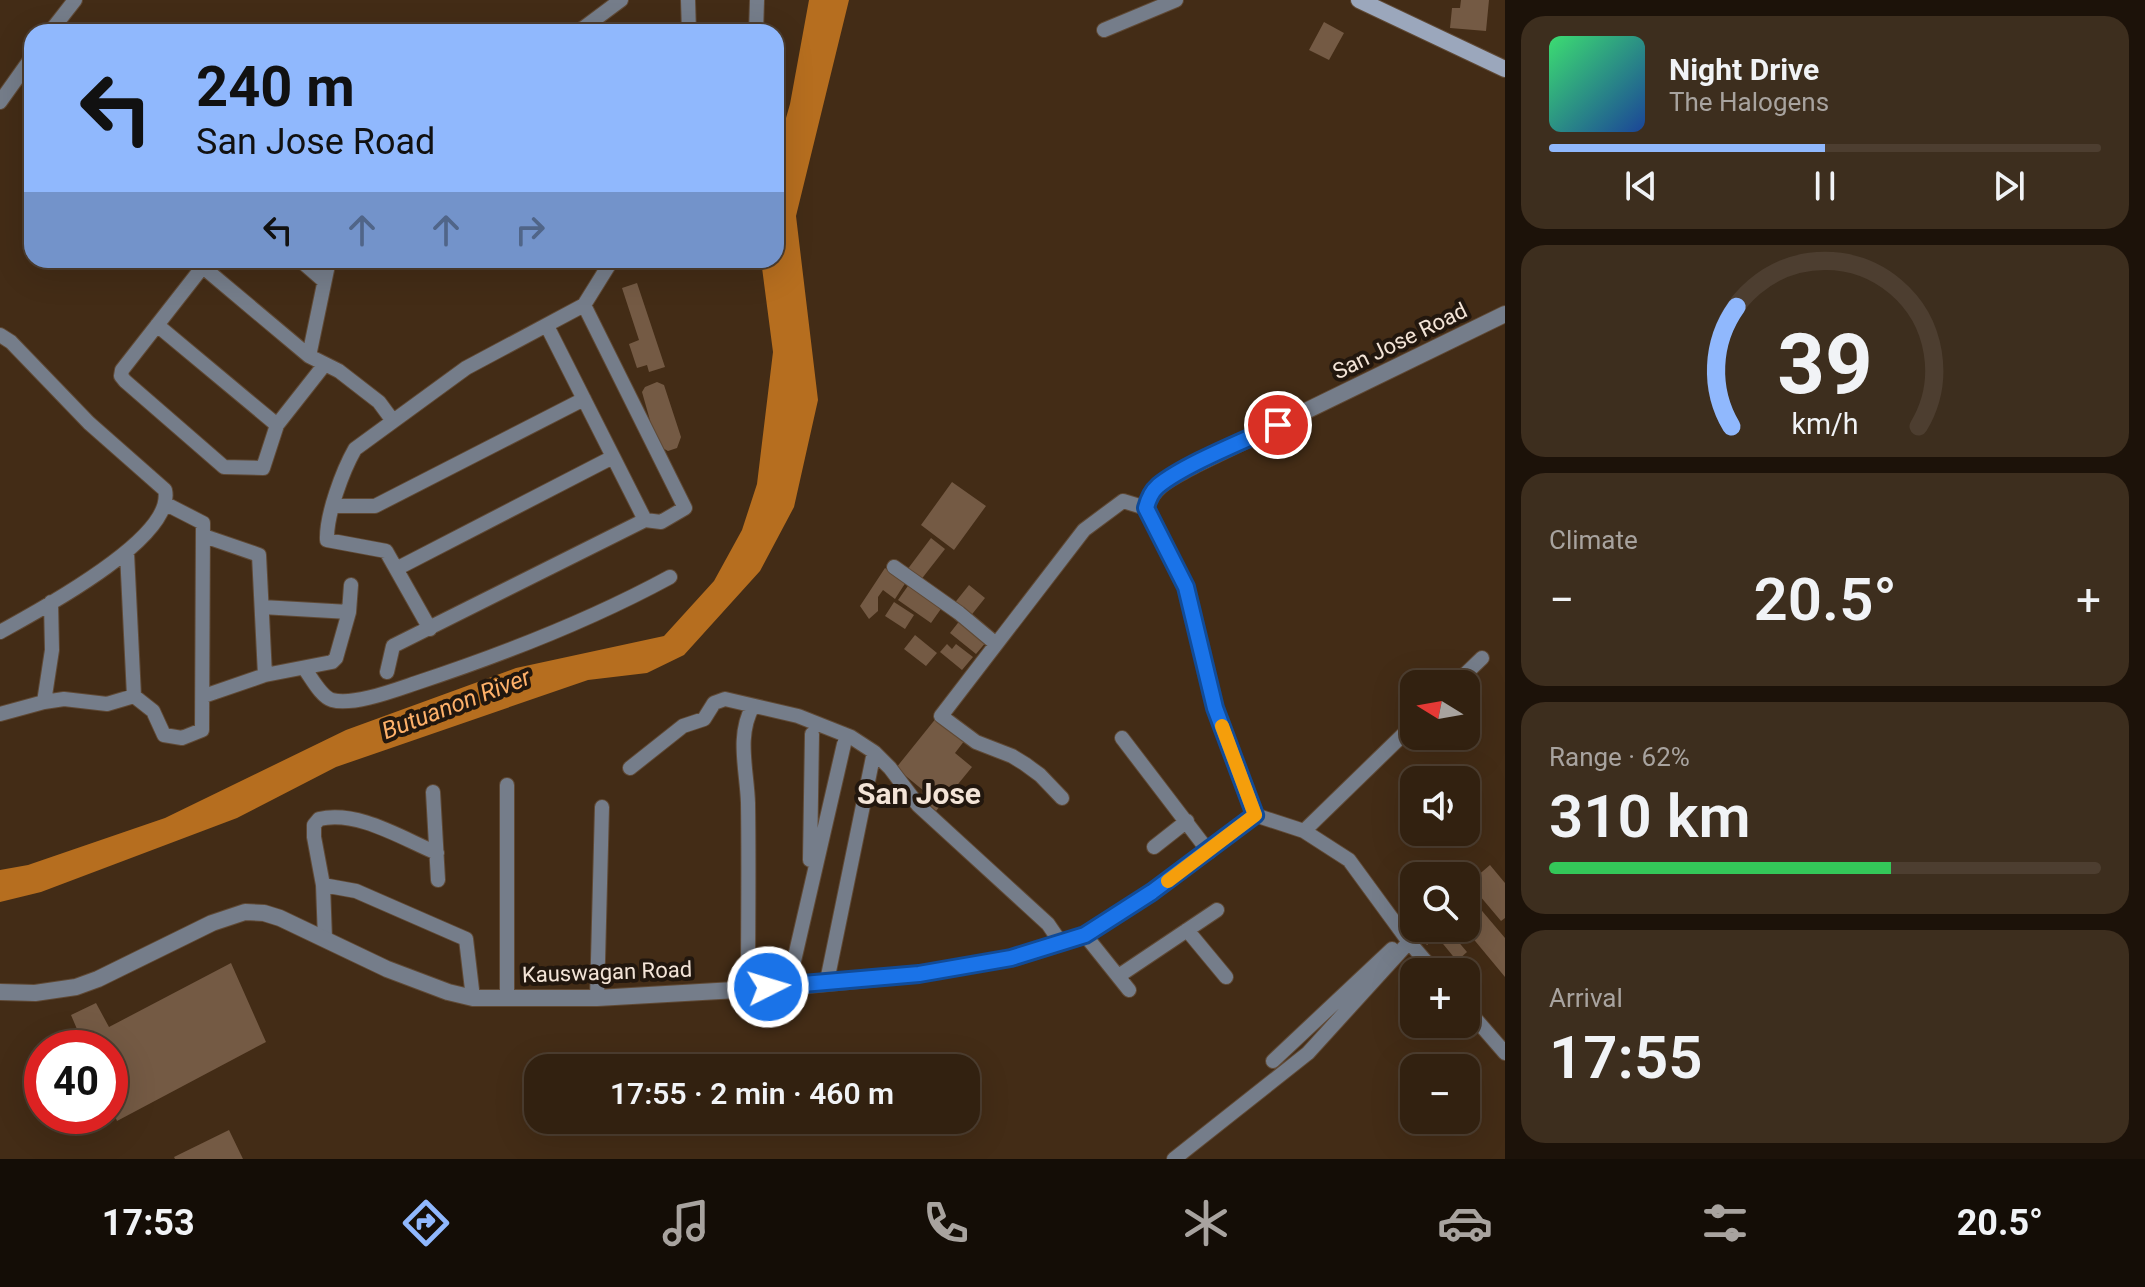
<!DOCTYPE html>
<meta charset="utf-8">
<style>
:root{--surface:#322110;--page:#3d2e1e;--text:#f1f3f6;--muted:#a8a39f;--line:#4d3e30;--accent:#90b8fd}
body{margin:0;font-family:Roboto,sans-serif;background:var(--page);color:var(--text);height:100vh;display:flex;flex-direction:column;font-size:30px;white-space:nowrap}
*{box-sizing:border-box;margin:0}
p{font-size:26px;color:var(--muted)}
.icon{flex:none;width:44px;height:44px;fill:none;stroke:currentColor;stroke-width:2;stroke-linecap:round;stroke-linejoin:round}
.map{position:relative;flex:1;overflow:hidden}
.panel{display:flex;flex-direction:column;gap:16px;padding:16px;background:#1c1209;width:640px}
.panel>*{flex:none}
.banner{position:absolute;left:24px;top:24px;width:760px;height:244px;border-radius:24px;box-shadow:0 8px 32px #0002,0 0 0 2px var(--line);background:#90b8fd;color:#111;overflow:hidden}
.needle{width:52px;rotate:281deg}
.controls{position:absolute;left:1400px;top:670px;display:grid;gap:16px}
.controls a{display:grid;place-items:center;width:80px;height:80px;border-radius:16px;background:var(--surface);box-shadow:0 8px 32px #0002,0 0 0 2px var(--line);font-size:40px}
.speed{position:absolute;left:24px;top:1030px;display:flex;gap:16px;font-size:40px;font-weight:700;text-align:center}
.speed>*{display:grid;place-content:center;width:104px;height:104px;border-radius:50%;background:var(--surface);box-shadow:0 8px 32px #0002,0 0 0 2px var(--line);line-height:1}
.speed .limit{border:12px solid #d22;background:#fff;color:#111}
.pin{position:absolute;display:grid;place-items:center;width:68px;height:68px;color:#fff;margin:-34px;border:4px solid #fff;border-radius:50%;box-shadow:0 2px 8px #0007}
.me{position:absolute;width:88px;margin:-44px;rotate:85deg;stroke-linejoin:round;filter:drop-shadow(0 0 6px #0008)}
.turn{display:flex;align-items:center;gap:28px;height:168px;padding:0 40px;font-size:36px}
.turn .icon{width:104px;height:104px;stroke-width:2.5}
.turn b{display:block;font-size:56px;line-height:68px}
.lanes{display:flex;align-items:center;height:76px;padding:0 40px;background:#0003;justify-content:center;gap:40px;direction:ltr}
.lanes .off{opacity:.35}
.big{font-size:60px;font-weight:600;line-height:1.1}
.panel .card{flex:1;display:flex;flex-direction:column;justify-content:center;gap:12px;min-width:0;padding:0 28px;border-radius:24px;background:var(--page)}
.panel .dial{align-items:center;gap:0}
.dial svg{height:208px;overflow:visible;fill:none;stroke:var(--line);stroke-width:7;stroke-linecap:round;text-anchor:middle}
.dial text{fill:var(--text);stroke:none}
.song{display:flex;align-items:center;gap:24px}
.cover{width:96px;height:96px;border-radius:12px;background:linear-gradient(135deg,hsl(140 70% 55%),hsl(220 70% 35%))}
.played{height:8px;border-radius:4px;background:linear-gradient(90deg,var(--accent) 50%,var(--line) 50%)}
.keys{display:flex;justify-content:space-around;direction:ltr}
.heat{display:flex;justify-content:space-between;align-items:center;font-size:44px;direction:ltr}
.charge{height:12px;border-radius:6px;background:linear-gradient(90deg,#34c759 62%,var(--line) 0)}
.trip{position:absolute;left:524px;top:1054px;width:456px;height:80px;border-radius:24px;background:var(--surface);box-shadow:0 8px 32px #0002,0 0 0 2px var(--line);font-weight:600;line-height:80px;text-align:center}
.dock{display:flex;height:128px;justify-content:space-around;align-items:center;background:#140d06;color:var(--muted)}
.dock .icon{width:56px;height:56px}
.dock .current{color:var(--accent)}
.dock b{font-size:36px;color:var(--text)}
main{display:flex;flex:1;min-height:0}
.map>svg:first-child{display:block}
.water{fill:#b66e1f}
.building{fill:#745a44}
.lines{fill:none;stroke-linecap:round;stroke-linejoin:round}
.minor-casing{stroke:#5f4935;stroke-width:16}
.tertiary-casing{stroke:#5f4935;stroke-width:18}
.secondary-casing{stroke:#5f4935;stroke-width:18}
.minor{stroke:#757d8a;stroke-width:14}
.tertiary{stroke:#757d8a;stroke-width:16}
.secondary{stroke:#9ba7bc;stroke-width:16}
.route-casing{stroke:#114b97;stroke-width:20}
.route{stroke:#1a73e8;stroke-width:14}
.slow{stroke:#f59e0b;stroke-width:14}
.labels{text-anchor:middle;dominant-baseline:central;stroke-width:8;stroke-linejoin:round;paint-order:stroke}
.street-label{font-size:22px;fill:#f3e4d7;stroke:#22170e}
.water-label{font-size:24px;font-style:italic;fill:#feb16a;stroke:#22170e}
.district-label{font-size:30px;font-weight:bold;fill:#f3e4d7;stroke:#22170e}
</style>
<main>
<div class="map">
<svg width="1505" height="1159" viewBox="0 0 1505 1159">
<rect width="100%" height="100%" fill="#432c16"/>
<path class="water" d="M809 0H849L796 216 818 400 794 507 760 571 684 655 647 673 588 680 336 767 237 818 41 892 0 902V870L28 865 165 818 346 730 516 668 664 636 714 581 742 530 757 484 773 352 761 260H776V153L790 104Z"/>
<path class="building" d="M1461 0H1489L1486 31 1450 28 1452 8H1460Z
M1324 22 1344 33 1329 60 1309 50Z
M637 283 665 367 649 372 647 365 637 368 629 344 639 340 622 288Z
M657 382 664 385 681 437 677 448 668 451 657 445 642 392 645 387Z
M952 482 986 506 954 550 921 525Z
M931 538 945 549 920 581 907 570Z
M885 568 906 582 895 599 883 590 878 597V611L869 619 860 606Z
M910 583 943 606 931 623 898 600Z
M969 585 985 598 969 618 953 605Z
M894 602 914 615 905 629 885 616Z
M961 619 987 641 976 654 950 633Z
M915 635 937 653 926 666 904 649Z
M947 644 952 649 956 644 973 657 962 670 940 652Z
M937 717 965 740 955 753 972 767 936 811 919 797 924 791 896 768Z
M1490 865 1505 883V918L1501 921 1469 883Z
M1466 892 1505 938V977L1466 930 1456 939 1467 952 1457 961 1430 928H1466Z
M1412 928H1427L1435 938 1427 945Z
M231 963 266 1042 117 1121 110 1104V1048H85L71 1015 96 1003 109 1027Z
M229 1130 243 1159H175L174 1157Z"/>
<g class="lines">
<g class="minor-casing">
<path id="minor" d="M688 0 689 32
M1104 30 1176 0
M50 32 75 0
M578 32 621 0
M756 32 757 0
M0 102 32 57
M208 260 122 370 121 376 125 381 224 467 263 468 277 425 325 364
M300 260 324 281
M203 267 309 356 339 371 379 402 393 421
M157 325 277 425
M547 326 645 520
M0 335 11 342 89 423 165 490C176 538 38 611 0 632
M309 356 329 260
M334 506H375L584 399
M204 536 259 555 265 675
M127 553 134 696 153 711 164 735 182 738 202 730 203 523 166 504
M894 567 959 613 996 644
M398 568 613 457
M262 607 349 612
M430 629 386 551 327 540C326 515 343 470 355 449L466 368 584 305 612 260
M304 668C311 677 321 697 332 700 353 706 395 690 416 683 504 654 589 621 670 577
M387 672 393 646 645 520 661 522 685 508 584 305
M1455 684 1482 658
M204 696 265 675 332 662 336 658 349 612 351 585
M44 702 52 650 51 602
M0 714 44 702 64 699 107 704 134 696
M1122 738 1209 852
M630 768 683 726 704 719 714 703 725 699 798 716 851 737 874 752 890 768 918 805 1048 924 1061 943
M507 785V998
M433 792 438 880
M1062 798 1040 775 1025 764 1012 756 976 742 941 716 1084 530 1123 501 1146 508
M1255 815 1304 831 1349 860 1409 942 1435 972
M1304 831 1414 724
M1154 847 1187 821
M810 860 812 734
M323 885 356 891 466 939 473 998
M1187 930 1226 977
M1085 935 1129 990
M325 939 323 885 314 837V825L319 819C358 810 401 838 437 853
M1120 975 1217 910
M827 981 874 752
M788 987 844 744
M748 988C748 926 749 864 748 803 747 770 736 736 753 706
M597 998 602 807
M1466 1008 1505 1053
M1273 1061 1392 949
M1174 1159 1308 1053 1409 942"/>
</g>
<g class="tertiary-casing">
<path id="tertiary" d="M0 992 35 993 76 987 98 979 212 923 245 912 264 913 280 918 387 969 448 992 473 998H597L788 987 919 974 1011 958 1085 935 1152 892 1255 815 1215 708 1186 587 1146 508C1153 484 1174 477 1195 465L1505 314"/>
</g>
<g class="secondary-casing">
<path id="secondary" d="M1359 0 1505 69"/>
</g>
<use href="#minor" class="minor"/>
<use href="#tertiary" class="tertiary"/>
<use href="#secondary" class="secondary"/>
</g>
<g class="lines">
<g class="route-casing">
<path id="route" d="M768 987 919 974 1011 958 1085 935 1152 892 1255 815 1215 708 1186 587 1146 508C1148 500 1151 492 1158 486 1185 464 1244 441 1278 425"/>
</g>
<use href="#route" class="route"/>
<path class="slow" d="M1168 881 1255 815 1222 726"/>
</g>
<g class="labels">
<g class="street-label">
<text transform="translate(1400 341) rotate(-26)">San Jose Road</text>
<text transform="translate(607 972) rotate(-2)">Kauswagan Road</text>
</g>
<g class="water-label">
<text transform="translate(456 704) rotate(-21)">Butuanon River</text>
</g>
<g class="district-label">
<text x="919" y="793">San Jose</text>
</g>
</g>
</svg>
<div class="controls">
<a><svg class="needle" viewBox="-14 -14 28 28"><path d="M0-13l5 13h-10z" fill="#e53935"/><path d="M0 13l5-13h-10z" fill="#a8a39f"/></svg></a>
<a><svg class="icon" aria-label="sound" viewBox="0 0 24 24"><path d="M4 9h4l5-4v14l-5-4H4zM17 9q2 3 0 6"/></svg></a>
<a><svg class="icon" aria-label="search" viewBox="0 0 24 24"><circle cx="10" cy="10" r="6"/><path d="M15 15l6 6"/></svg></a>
<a>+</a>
<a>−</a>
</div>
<div class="speed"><div class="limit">40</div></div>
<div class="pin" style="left:1278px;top:425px;background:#d93025"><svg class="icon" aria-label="arrive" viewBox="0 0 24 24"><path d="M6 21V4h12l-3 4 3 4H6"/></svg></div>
<svg class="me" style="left:768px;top:987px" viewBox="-20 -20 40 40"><circle r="17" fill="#1a73e8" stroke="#fff" stroke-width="3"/><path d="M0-11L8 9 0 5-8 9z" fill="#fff"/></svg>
<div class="trip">17:55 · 2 min · 460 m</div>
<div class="banner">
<div class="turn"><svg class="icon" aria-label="left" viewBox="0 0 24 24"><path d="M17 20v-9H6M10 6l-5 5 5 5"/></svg><div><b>240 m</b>San Jose Road</div></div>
<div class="lanes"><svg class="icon" aria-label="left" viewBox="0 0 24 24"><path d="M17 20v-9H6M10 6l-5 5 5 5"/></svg><svg class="icon off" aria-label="ahead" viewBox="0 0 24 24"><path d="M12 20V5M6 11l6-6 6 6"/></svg><svg class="icon off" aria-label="ahead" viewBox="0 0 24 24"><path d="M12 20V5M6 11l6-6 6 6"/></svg><svg class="icon off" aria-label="right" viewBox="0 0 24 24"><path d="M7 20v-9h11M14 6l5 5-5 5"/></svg></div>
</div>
</div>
<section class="panel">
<div class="card">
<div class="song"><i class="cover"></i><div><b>Night Drive</b><p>The Halogens</p></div></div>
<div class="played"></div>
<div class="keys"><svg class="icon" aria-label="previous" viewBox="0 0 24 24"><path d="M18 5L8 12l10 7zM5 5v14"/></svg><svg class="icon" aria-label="pause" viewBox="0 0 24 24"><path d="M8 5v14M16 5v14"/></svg><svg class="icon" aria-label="next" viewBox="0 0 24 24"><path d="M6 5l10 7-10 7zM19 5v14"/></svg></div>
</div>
<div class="card dial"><svg viewBox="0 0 100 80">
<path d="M14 69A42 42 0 1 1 86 69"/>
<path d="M14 69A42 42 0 0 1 16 23" stroke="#90b8fd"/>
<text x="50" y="56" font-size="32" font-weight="700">39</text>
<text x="50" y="72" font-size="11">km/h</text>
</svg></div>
<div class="card"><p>Climate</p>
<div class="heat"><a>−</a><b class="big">20.5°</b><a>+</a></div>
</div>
<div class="card"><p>Range · 62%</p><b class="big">310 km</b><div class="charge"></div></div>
<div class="card"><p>Arrival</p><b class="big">17:55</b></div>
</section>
</main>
<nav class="dock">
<b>17:53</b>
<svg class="icon current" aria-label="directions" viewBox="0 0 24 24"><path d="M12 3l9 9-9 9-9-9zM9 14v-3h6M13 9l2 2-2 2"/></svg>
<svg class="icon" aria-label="music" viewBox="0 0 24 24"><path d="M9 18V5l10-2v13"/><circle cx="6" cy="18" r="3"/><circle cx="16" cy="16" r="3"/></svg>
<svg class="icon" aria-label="phone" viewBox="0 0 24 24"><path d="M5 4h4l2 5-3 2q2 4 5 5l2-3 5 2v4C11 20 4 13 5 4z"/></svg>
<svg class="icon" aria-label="climate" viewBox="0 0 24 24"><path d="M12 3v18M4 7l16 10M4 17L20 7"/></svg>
<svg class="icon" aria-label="car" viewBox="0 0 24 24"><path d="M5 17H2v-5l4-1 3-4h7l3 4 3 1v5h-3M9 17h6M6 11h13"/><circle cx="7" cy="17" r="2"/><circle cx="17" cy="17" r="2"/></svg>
<svg class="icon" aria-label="filters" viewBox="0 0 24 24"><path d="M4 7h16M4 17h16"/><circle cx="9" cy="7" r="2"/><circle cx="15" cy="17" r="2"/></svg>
<b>20.5°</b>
</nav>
